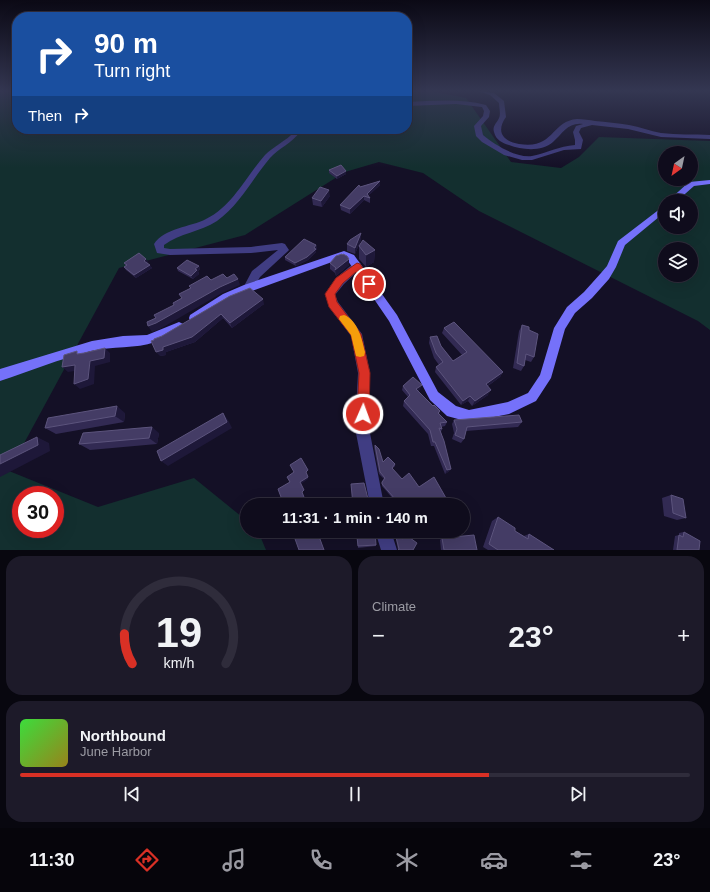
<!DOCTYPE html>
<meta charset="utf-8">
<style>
:root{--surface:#0f0c1c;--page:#1d1a29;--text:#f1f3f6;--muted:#9b9ba3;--line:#2f2c3b;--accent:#d93025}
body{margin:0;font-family:Arial,sans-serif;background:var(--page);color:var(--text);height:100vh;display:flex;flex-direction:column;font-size:15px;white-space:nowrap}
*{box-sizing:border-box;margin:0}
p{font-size:13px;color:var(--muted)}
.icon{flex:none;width:22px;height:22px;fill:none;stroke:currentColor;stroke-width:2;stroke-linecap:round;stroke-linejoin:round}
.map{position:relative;height:550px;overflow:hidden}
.side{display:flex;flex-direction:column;gap:6px;padding:6px;background:#08070f;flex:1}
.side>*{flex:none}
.hud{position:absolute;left:12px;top:12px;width:400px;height:122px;border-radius:16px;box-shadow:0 4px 16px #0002,0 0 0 1px var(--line);background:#1a4fa0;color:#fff;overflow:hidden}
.needle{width:26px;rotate:213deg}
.buttons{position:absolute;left:658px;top:146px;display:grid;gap:8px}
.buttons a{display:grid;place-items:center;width:40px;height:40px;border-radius:50%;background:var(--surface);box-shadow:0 4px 16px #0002,0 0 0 1px var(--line);font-size:20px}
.speed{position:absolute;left:12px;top:486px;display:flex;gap:8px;font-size:20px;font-weight:700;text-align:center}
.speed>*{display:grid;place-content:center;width:52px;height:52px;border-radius:50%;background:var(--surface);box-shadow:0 4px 16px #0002,0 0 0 1px var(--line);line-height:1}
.speed .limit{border:6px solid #d22;background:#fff;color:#111}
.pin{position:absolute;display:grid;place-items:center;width:34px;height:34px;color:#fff;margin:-17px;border:2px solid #fff;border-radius:50%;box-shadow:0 1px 4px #0007}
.me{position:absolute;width:44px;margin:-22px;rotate:2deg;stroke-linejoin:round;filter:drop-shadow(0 0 3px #0008)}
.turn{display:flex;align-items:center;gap:14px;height:84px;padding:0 16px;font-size:18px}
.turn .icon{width:52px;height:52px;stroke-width:2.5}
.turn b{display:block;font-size:28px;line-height:34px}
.then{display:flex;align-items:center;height:38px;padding:0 16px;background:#0003;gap:8px;font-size:15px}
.big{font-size:30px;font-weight:700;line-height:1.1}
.side .card{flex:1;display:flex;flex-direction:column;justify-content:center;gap:6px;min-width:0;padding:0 14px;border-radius:16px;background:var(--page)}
.side .dial{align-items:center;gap:0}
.dial svg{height:104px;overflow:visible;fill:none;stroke:var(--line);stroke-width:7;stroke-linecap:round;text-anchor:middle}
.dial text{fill:var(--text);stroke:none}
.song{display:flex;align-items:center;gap:12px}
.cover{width:48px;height:48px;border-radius:6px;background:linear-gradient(135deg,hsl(120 70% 55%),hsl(50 70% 35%))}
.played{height:4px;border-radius:2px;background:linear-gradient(90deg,var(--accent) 70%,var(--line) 70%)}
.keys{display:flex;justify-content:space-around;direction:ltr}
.heat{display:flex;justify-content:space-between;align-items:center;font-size:22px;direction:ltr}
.side .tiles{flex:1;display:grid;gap:6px;grid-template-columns:1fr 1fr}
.card:last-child{grid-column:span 2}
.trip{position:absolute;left:240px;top:498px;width:230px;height:40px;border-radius:20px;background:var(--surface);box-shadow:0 4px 16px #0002,0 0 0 1px var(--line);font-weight:700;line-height:40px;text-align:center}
.dock{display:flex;height:64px;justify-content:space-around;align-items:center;background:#06050b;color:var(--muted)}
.dock .icon{width:28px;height:28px}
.dock .active{color:var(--accent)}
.dock b{font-size:18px;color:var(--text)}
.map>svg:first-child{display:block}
.green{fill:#132f2f;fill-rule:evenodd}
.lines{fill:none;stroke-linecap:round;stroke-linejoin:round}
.minor{fill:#403d83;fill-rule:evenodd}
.secondary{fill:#7571fa;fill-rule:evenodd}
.wall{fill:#322a53}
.shaded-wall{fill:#1e1839}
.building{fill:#443c65;stroke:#5c547d}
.route{fill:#d93025;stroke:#8d1f18}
.slow{fill:#f59e0b}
</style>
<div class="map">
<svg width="710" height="550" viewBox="0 0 710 550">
<rect width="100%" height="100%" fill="#141026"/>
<path class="green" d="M0 91H17V129H407V91H430L466 98 511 162 561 168 579 157 599 137 710 141V330L698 321 479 211 423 173 379 162 345 172 245 235 119 268 9 471 98 507 194 478 247 521V531H258L266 550H0ZM665 153H691V179H665ZM665 201H691V227H665ZM665 249H691V275H665ZM21 495H55V529H21Z"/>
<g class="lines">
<path class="minor" d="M478 91 494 93 504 101 506 117C496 131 502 141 519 144 554 150 551 121 577 119 583 119 590 120 595 121 606 122 618 123 629 125 640 127 650 131 661 133 677 135 694 134 710 135V139L661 137 628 129 592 125 581 128 579 132 583 140 581 149 564 150 532 160H522L504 155 482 142 476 136 474 126 483 116 484 111 482 107 456 104 407 106V102C434 101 460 98 486 105L490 111 489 117 481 126 483 135C495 145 516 158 532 156 547 153 559 146 575 145V140L573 132 576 126 583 124C568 122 563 133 553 142 542 152 522 150 509 145 502 143 496 140 494 132 492 126 497 123 499 118 501 114 499 107 499 103L490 95Z
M294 129H300V132C292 143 279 148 270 158 252 179 240 205 217 221 200 232 180 233 164 245V248L170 249 251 247 282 243 285 244 289 250 287 252 260 277 252 291H244L243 288 252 271 278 250 251 253 170 255 157 253 154 244C164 228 191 227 206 219 233 206 246 176 265 155 274 146 286 141 294 132Z
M357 262 360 263 362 266 360 269 344 284 335 295 338 302 362 334 370 373 369 428 384 505H370L355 428 358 373 351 336 329 307 325 294 336 278 354 263Z
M375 531H391L397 550H381Z"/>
<path class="secondary" d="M710 180V184L694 186 677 201H668L689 182Z
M665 205V212L625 245 616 267 609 279 592 298 575 313 565 329 551 378 536 401 509 414 469 422 447 416 430 400 389 321 348 261 343 258 252 291 231 300 198 321 194 323 190 321 189 318 190 315 223 294 244 285 344 251 354 255 397 315 438 392 456 406 469 410 508 402 528 393 540 375 554 328 567 307 584 292 601 273 607 266 618 241Z
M179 322 183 324 185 327C180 336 164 339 155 342 136 349 112 346 91 351 60 359 30 371 0 381V369L92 341 123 336 147 335Z"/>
</g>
<path class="wall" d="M329 170 346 174 337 179 329 173Z
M380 181V185L368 196 370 198V203L364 200 350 214 341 210 340 205 360 187Z
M330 196 322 207 313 205 312 198Z
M361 233V240L355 254 347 251V244Z
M316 245 317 249 316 250V252L308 260 296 266 285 260V257Z
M359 246 375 250 374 262 366 267 359 259Z
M349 259V265L336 276 335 273 330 269V263Z
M148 262 147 263 152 268 136 278 126 270 124 267 126 266 124 263Z
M199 266 200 269 198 271 199 274 193 279 178 271 177 268Z
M230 296 264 304 232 328 223 318 195 342 166 352V355L160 356 162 336Z
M522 325 534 357 531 362 525 360 524 366 521 371 513 368 519 331Z
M444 328 503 372 500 377 488 386V395L472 406 468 401 461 405 435 372 436 367 439 365 434 358 429 343 430 337 441 346 453 361 462 355 442 333Z
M403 386 420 389 418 391 433 406 440 411 439 414 447 422 445 426 441 427 442 429 441 432 451 469 448 472 445 474 434 446H431L428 434 403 406 404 401 408 397 402 390Z
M125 413 124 422 56 434 45 428Z
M454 420 522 422 518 427 466 431 464 439 461 443 452 439 454 433 452 424Z
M159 433 157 444 90 450 79 444Z
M375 445 383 462 395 464V466L392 469 402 479 419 487 450 505H389L394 500 382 486V482L384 479 379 474 374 447Z
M671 495 686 518 677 520 664 516 662 498Z
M498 517 515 531 524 536 529 534 554 550H488L483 547 492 521Z
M354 531 376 545V546L358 548 357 539H354Z
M684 532 699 550H673L675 536 679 535V533Z
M395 533 413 550H398L395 534Z
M442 538 477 550H441L440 540Z"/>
<path class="shaded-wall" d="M346 171V174L337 179V176Z
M380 181V185L367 197V194Z
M329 190 330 196 322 207 321 201Z
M364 196V200L350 214V209Z
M361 233V240L355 254V248Z
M316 245 317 249 316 250V252L308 260 296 266 295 263Z
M375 250 374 262 366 267V255Z
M146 259 148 262 146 264 144 261Z
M349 259V265L336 276 335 270Z
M150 265 152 268 136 278 134 275Z
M199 266 200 269 198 271 199 274 193 279 191 276 195 269Z
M238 279 240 285 222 293 160 329 152 332 148 326 220 287Z
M263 299 264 304 232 328 230 323Z
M221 314 223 318 195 342 166 352V355L160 356 156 352 163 347Z
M105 348 110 353V362L95 366 94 384 80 389 74 384 90 361Z
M75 365 81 370 68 372 62 367Z
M503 372 500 377 483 389 486 384Z
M422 385 420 389 415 394 416 389Z
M491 390 488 395 472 406 475 401Z
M470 396 468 401 461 405 463 401Z
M117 406 125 413 124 422 115 416Z
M223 413 228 420 232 428 168 466 161 461Z
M152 427 159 433 157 444 149 438Z
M37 437 49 443 50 451 0 477V464Z
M451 469 448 472 445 474 447 470Z
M308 477V479L301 484 300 482Z"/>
<path class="building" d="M341 165 346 171 337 176 329 170Z
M380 181 367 194 370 198 364 196 350 209 340 205 359 185 360 187Z
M320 187 329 190 321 201 312 198Z
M361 233 355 248 347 244 350 240Z
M304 239 316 245 314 248 316 249 307 257 295 263 285 257Z
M363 240 375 250 366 255 359 246Z
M139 253 146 259 144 261 150 265 134 275 124 267 127 265 124 263Z
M342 254V255L343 254 347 256 349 259 335 270 336 268 330 263 336 256Z
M187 260 199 266 195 269 197 270 191 276 177 268Z
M223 274 227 278 234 274 238 279 220 287 156 323 148 326 147 322 156 318 154 315 174 305 173 303 182 298 179 294 191 288 189 286 207 276 211 280Z
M250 288 263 299 230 323 221 314 192 337 163 347V350L156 352 151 341 154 340V339L162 336 230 296Z
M454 322 503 372 486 384 491 390 475 401 470 396 463 401 436 367 443 362 436 353 430 337 437 336 441 346 453 361 467 352 444 328Z
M522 325 529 327V330L538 334 534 357 526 354 524 366 517 363Z
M105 348 104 358 90 361 88 379 74 384 75 365 62 367 64 355 77 351V354L84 353Z
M413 377 422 385 416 389 433 406 434 405 440 411 438 413 447 422 440 423 442 429 439 428 444 441 451 469 447 470 435 442H433L430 430 404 401 410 395 403 386Z
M117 406 115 416 45 428 48 418Z
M223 413 227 422 161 461 157 451Z
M519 415 522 422 467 427 464 439 455 435 457 429 454 420Z
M152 427 149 438 79 444 83 433Z
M37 437 38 445 0 464V455Z
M375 445 379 449 383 462 388 457 395 464 392 468 402 479 409 473 419 487 434 477 450 505H428L427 504 426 505H389L395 499 382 484V482L385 478 380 472Z
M301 458 308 470 306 472 308 477 300 482 304 490 302 492 307 505H284L278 489 290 482 287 477 294 472 290 465Z
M364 483 369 503 376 504V505H353L351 484Z
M671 495 683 499 686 518 673 513Z
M314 501 316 505H308Z
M498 517 515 528V531L528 539 529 534 554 550H498L489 544Z
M294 531H317L324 550H299L294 536 295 535Z
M354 531H375L376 545 358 546 357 537H354Z
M684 532 700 541 699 550H677L679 535 683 537Z
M395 533 403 539 406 535 417 543 413 550H398L399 549Z
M474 535 477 550H444L442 538Z"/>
<linearGradient id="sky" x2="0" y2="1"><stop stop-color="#0b0915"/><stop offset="0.54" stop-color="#343752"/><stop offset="1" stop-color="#343752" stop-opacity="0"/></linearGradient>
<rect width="710" height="168" fill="url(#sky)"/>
<path class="route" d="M357 263 360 264 373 282 374 284 373 287H366L356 272 343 283 335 294 337 302 361 334 370 373 369 414 367 418 363 420 358 418 357 414 359 373 351 335 329 307 325 294 336 278Z"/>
<path class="slow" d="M344 315C358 320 362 340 365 352L364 356 360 357 356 356 351 335 339 319 340 316Z"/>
</svg>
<div class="buttons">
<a><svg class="needle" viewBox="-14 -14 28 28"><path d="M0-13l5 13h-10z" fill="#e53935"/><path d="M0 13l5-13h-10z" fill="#9b9ba3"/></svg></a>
<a><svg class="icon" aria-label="sound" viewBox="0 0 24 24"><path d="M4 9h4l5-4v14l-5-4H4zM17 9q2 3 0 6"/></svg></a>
<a><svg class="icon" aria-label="layers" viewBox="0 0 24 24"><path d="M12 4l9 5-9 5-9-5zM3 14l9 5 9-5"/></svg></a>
</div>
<div class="speed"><div class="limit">30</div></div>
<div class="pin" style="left:369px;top:284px;background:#d93025"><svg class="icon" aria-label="arrive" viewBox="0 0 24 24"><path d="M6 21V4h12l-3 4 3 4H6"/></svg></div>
<svg class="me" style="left:363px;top:414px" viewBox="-20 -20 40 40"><circle r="17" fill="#d93025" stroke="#fff" stroke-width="3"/><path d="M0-11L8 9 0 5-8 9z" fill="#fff"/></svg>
<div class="trip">11:31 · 1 min · 140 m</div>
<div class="hud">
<div class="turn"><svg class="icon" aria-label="right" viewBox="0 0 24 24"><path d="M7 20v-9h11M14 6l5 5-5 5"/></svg><div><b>90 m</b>Turn right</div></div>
<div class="then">Then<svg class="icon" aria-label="right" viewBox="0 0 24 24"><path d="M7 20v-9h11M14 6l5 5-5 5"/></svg></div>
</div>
</div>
<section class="side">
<div class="tiles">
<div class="card dial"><svg viewBox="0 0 100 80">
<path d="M14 69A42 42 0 1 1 86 69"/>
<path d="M14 69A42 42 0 0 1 8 46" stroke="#d93025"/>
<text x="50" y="56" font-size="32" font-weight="700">19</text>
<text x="50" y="72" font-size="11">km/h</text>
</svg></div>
<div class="card"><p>Climate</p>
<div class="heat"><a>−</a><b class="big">23°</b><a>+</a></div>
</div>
<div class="card">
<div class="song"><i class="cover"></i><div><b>Northbound</b><p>June Harbor</p></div></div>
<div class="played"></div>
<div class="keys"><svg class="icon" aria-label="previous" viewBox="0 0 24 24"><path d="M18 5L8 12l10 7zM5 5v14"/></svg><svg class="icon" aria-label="pause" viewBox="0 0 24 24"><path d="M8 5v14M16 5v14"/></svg><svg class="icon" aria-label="next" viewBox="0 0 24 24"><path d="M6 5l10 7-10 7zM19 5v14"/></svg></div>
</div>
</div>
</section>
<nav class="dock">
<b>11:30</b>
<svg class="icon active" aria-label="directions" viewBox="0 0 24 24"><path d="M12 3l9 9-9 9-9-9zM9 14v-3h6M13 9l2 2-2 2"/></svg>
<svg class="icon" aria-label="music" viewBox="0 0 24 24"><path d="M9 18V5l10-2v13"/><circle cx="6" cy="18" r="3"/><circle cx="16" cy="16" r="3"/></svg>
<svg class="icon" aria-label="phone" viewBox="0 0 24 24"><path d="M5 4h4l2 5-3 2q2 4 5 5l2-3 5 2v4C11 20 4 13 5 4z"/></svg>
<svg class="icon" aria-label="climate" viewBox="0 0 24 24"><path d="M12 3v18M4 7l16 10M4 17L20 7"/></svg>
<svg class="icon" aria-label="car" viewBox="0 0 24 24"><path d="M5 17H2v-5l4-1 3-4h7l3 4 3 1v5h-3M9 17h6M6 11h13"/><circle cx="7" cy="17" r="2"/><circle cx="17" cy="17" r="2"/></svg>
<svg class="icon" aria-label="filters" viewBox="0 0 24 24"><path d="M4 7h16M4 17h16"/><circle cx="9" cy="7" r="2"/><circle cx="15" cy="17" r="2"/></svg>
<b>23°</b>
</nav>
